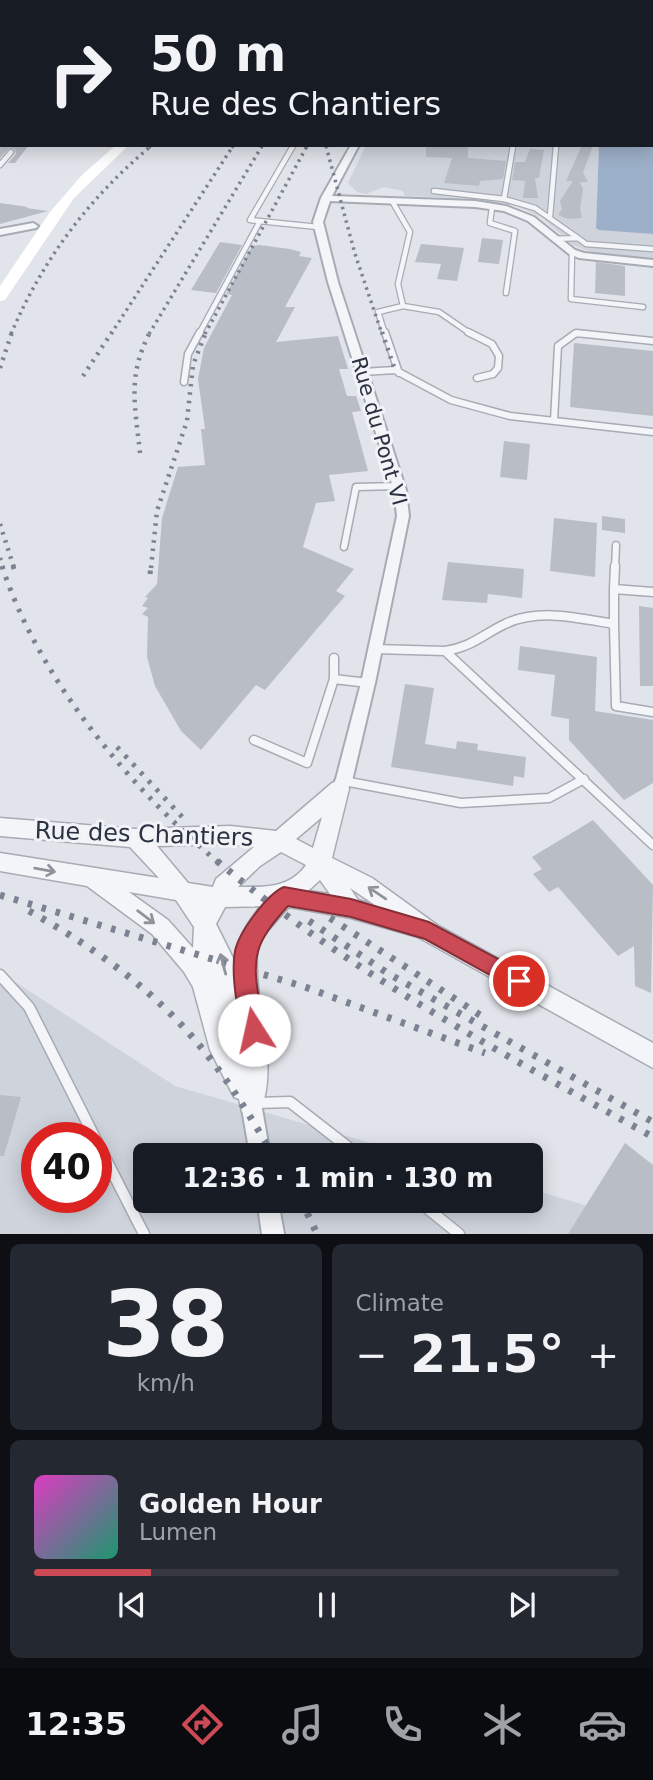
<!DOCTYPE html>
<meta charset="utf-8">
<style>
:root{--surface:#171b24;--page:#242831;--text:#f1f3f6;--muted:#9ea1a6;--line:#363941;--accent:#cc4956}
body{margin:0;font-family:"DejaVu Sans",sans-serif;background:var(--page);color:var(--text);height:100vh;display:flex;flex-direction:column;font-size:26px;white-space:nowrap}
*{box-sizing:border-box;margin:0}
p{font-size:23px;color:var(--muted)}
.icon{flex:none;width:38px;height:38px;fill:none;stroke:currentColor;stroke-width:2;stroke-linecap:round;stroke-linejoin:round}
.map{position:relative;height:1234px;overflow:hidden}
.panel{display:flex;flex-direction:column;gap:10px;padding:10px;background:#0d0f14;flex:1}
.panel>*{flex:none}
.guide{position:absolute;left:0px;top:0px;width:654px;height:147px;box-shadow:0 4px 18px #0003;background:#171b24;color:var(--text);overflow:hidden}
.speed{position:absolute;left:21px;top:1122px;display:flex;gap:14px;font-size:35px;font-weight:700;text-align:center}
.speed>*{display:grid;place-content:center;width:91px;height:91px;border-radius:50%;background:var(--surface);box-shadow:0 4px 18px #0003;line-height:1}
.speed .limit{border:10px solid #d22;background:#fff;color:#111}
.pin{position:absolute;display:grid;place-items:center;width:60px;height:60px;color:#fff;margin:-30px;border:4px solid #fff;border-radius:50%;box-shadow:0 2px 7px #0007}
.me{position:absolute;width:77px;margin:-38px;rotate:350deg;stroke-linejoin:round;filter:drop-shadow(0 0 5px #0008)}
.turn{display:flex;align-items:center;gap:24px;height:147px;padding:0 35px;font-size:32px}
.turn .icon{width:91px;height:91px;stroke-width:2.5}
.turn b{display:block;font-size:49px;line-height:60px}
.big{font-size:52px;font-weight:700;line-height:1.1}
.panel .tile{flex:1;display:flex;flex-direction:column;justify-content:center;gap:10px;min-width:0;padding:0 24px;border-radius:10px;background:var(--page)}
.panel .dial{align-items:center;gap:0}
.dial b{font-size:91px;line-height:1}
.song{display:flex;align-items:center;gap:21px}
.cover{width:84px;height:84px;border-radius:10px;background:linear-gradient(135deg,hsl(310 70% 55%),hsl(160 70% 35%))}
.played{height:7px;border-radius:4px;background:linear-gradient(90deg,var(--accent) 20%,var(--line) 20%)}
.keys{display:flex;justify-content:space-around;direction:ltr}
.heat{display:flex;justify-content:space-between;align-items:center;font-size:38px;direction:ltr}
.panel .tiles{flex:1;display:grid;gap:10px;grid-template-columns:1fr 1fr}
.tile:last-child{grid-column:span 2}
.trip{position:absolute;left:133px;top:1143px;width:410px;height:70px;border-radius:10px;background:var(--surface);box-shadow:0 4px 18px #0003;font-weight:700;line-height:70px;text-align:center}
.tabs{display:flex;height:112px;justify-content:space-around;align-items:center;background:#090b0e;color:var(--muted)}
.tabs .icon{width:49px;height:49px}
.tabs .active{color:var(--accent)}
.tabs b{font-size:32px;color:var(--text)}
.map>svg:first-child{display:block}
.built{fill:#cfd3dc;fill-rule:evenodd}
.water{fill:#9db0c9}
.building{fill:#b9bdc6}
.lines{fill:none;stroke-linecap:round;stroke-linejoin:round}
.service-far4-casing{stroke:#a6abb4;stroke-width:5}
.service-far3-casing{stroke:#a6abb4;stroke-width:7}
.service-far2-casing{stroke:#a6abb4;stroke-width:9}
.service-far1-casing{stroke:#a6abb4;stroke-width:11}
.service-casing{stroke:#a6abb4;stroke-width:13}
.minor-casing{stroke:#a6abb4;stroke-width:4}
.tertiary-casing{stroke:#a6abb4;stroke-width:3}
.service-far4{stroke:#f4f5f8;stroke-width:3.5}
.service-far3{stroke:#f4f5f8;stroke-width:4.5}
.service-far2{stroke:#f4f5f8;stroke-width:6}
.service-far1{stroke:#f4f5f8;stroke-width:8}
.service{stroke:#f4f5f8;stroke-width:10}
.minor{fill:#f4f5f8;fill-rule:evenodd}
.tertiary{fill:#f4f5f8;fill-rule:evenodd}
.secondary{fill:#fff;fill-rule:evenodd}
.rail-far4{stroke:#7b8393;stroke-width:2.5;stroke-dasharray:2 3.5;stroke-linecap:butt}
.rail-far3{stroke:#7b8393;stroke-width:3.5;stroke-dasharray:2.5 4.5;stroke-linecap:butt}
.rail-far2{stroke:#7b8393;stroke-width:4.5;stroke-dasharray:2.5 6;stroke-linecap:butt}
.rail-far1{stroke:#7b8393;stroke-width:5;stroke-dasharray:3.5 8;stroke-linecap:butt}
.rail{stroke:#7b8393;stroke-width:7;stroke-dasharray:4.5 10;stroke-linecap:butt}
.oneway{stroke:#8f939c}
.route{fill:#cc4956;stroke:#852f38;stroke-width:2}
.labels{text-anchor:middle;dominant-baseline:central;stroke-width:6;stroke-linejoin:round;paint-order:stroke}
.street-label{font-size:21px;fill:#2a3141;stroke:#f1f3f7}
.near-street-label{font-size:24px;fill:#2a3141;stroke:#f1f3f7}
</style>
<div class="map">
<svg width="653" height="1234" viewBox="0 0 653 1234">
<rect width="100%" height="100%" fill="#e1e4ea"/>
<path class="built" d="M366 145H599L596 228 653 234V260L598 255 573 245 541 217 516 206 462 198 405 196 403 191 384 187 366 194 357 192 348 183Z
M0 972 175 1086 412 1155H145V1200H530V1189L653 1225V1234H0ZM37 1138H96V1197H37Z"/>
<path class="water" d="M653 84V234L599 230 596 228 599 145H653Z"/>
<path class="building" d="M0 145H29L15 163H8L16 154 15 149 9 148 0 158Z
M426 145H468V158L506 161 503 179 480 181 479 186 444 183 452 158 426 157Z
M582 145H593L583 173 588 182H580L583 189 580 209 582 218 568 219 558 215 562 209 560 201 573 181H566Z
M530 149 544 150 539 178H535L538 198H523L525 181 512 180 515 162H525Z
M0 203 28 207 26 208 48 211 0 224Z
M482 238 503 240 499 264 478 262Z
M220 242 242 245 216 293 191 290Z
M421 244 464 248 457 281 437 279 441 264 415 262Z
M259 245 290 249 301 252 299 256 312 258 285 307H295L276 342 338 336 348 369H339L347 396H356L361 411 352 412 368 471 329 475 335 501 316 503 303 547 354 569 336 591 345 596 265 690 256 685 201 750 181 731 155 686 147 657 148 617 142 614 148 608 142 606 148 598 145 597 157 584 162 518 178 467 205 465 201 429H205L198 379 204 348 232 295 226 294 252 246Z
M596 262 625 266V296L595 293Z
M574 343 653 351V416L570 407Z
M504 441 530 444 527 480 500 477Z
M602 516 625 519V533L602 530Z
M554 518 597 523 595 577 550 571Z
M448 562 524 569 522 598 488 594 487 603 442 600Z
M639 606 653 608V686H640Z
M520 646 597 657 595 711 653 720V783L624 800 569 740V719L551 716 555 675 518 670Z
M405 684 434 688 425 744 456 749 457 741 478 744 477 750 526 757 524 778 514 776 513 786 391 767Z
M593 820 653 885 651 993 635 986 634 946 618 956 558 887 549 892 533 874 542 869 532 857Z
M0 1095 21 1097 4 1156H0Z
M625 1143 653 1165V1234H568Z"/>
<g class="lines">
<g class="service-far4-casing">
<path id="service-far4" d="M158 2 160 0
M292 148 294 145
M512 148 513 145
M556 148V145"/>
</g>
<g class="service-far3-casing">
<path id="service-far3" d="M293 146 250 220 318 227
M0 165 11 152
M434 191 504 199 535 208 578 238
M504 199 513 146
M392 201 410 232 398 284 403 306 439 312 471 334
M492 207 490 223 515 231 506 293
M550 216 556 146
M554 239 578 238 586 244 653 249
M572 252 571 299 643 307
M199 334 260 221
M385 334 378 312 403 306
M575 334H582"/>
</g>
<g class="service-far2-casing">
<path id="service-far2" d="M385 332 399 373
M468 332 492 344 499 356 498 368 493 374 477 378
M363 372 395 370 451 400 510 416 653 432
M184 382 188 354 200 332
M554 421 558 346 576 333 653 341
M344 547 356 487 399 486
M615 568 616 545"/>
</g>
<g class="service-far1-casing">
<path id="service-far1" d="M614 589 615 566
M614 624V589L653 592
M375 649 445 651 653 845
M445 651C472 647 482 635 505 624 539 608 578 618 614 624L616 706 653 712
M334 658V679
M254 740 307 763 334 679 368 683
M344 781 461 803 549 798 584 779"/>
</g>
<g class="service-casing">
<path id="service" d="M0 975 29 1007 95 1138
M256 1103 290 1102 358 1155
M96 1140 144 1234
M417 1200 459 1234"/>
</g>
<g class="minor-casing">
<path id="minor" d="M93 0H101L102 2H94Z
M516 0H523L515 2Z
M631 0H637V2H631Z
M0 71H2L0 76Z
M0 97H2V101H0Z
M0 130H2L0 135Z
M351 145H359L332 196 475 201 506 206 534 217 575 250 584 253 653 260V266L579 258 569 254 528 221 504 211 475 207 330 201 323 222 338 282 406 490 409 516 375 683 352 781 345 794 339 796 333 794 331 789 336 779 361 683 397 516 394 490 328 282 313 222 321 198Z
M33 223 38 226 36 228 0 235V229Z
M251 1093 258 1096 261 1103 270 1155H250L241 1103 244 1096Z
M257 1200H278L284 1234H262Z"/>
</g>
<g class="tertiary-casing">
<path id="tertiary" d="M579 0H598L600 2H580Z
M339 781 346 783 349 789 332 858 372 878 437 925 653 1043V1068L418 937 351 918 289 907C278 919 262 934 257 951 256 957 257 966 257 972 258 1018 278 1067 260 1112L251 1115 242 1112 239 1099 234 1097 210 1050 193 987 184 972 152 934 87 886 0 871V853L159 878 130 847 0 836V818L135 829 230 826 276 831 332 783ZM322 817 313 848 296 839ZM230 844 254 847 216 879 213 887 188 883 157 846ZM281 852 306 865C289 889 264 887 238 887L260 866ZM320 880 330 894 308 891ZM350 888 375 905 358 900ZM129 892 176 900 194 927 193 948 168 920ZM261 906C248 922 235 941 235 962L216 924 225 907Z"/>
</g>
<use href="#service-far4" class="service-far4"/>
<use href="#service-far3" class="service-far3"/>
<use href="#service-far2" class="service-far2"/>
<use href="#service-far1" class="service-far1"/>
<use href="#service" class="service"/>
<use href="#minor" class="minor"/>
<use href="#tertiary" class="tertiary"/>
<path class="secondary" d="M377 0H388L376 2Z
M396 0H408L395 2Z
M116 145H129L74 198 5 300 0 301V286L50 212 82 175Z"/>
<path class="rail-far4" d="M440 2 443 0
M454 2 459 0
M326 145 327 148
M149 148 153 145
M232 148 234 145
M261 148 263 145
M306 148 308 145"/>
<path class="rail-far3" d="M326 146 355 254 382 334
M11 334C43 259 89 198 151 146
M111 334 233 146
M149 334 262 146
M205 334 307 146"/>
<path class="rail-far2" d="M382 332 395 370
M0 368 12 332
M83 376 112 332
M140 453C135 405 127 377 150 332
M0 524 14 568
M0 558 3 568
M151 568 157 511 187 421 193 365 206 332"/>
<path class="rail-far1" d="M2 566C38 678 130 788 219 863
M13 566 14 569
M150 574 151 566
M117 747 186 821"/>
<path class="rail" d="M217 861C350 973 502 1053 653 1137
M0 895 305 987 485 1053
M29 911C96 948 161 995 208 1056 233 1087 253 1121 273 1155
M330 918 483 1017
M309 921 389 974 653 1122
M301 1200 317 1234"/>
</g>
<defs><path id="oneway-shaft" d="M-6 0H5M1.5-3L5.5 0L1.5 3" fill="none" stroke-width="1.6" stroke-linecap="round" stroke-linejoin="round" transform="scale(1.75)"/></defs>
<g class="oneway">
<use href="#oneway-shaft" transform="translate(45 870) rotate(10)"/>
<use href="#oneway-shaft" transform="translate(377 893) rotate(-146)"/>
<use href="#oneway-shaft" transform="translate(146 917) rotate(37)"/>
<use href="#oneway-shaft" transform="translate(223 964) rotate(-105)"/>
</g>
<path class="route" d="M284 887 351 899 429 922 526 974 529 981 526 988 519 991 425 939 351 917 288 906C255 943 251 955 260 1005 262 1016 266 1027 261 1037L254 1040 246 1037C237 1017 231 973 235 951 239 932 267 894 284 887Z"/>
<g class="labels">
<g class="street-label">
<text transform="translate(379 431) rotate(74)">Rue du Pont VI</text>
</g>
<g class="near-street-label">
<text transform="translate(144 834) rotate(2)">Rue des Chantiers</text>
</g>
</g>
</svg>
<div class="speed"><div class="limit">40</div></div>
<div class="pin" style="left:519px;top:981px;background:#d93025"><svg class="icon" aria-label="arrive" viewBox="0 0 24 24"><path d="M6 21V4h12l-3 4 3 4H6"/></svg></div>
<svg class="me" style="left:254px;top:1030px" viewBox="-20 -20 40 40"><circle r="19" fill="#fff"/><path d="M0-13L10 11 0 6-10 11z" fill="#cc4956"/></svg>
<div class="trip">12:36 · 1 min · 130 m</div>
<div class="guide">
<div class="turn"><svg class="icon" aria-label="right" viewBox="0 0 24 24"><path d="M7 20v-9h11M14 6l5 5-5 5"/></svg><div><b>50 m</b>Rue des Chantiers</div></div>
</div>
</div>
<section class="panel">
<div class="tiles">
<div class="tile dial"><b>38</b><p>km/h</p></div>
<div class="tile"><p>Climate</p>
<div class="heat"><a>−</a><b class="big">21.5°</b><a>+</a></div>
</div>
<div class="tile">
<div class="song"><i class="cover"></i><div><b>Golden Hour</b><p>Lumen</p></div></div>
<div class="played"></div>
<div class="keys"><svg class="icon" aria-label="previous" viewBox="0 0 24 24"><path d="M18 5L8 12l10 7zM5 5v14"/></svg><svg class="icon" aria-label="pause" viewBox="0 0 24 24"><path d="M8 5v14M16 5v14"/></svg><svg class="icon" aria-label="next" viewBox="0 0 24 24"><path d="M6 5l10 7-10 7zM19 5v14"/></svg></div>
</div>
</div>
</section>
<nav class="tabs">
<b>12:35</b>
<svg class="icon active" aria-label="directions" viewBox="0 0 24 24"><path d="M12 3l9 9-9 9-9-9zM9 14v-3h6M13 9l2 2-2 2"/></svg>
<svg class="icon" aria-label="music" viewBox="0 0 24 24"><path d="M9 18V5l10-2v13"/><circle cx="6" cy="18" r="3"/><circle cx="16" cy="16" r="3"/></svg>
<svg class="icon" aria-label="phone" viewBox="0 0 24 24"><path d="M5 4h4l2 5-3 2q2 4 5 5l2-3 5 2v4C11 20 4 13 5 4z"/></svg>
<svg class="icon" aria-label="climate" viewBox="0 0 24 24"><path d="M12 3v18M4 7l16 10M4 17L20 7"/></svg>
<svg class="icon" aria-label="car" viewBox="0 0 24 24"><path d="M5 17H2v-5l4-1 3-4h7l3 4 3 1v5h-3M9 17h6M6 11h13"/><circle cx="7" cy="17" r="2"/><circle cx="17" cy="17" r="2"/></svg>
</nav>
